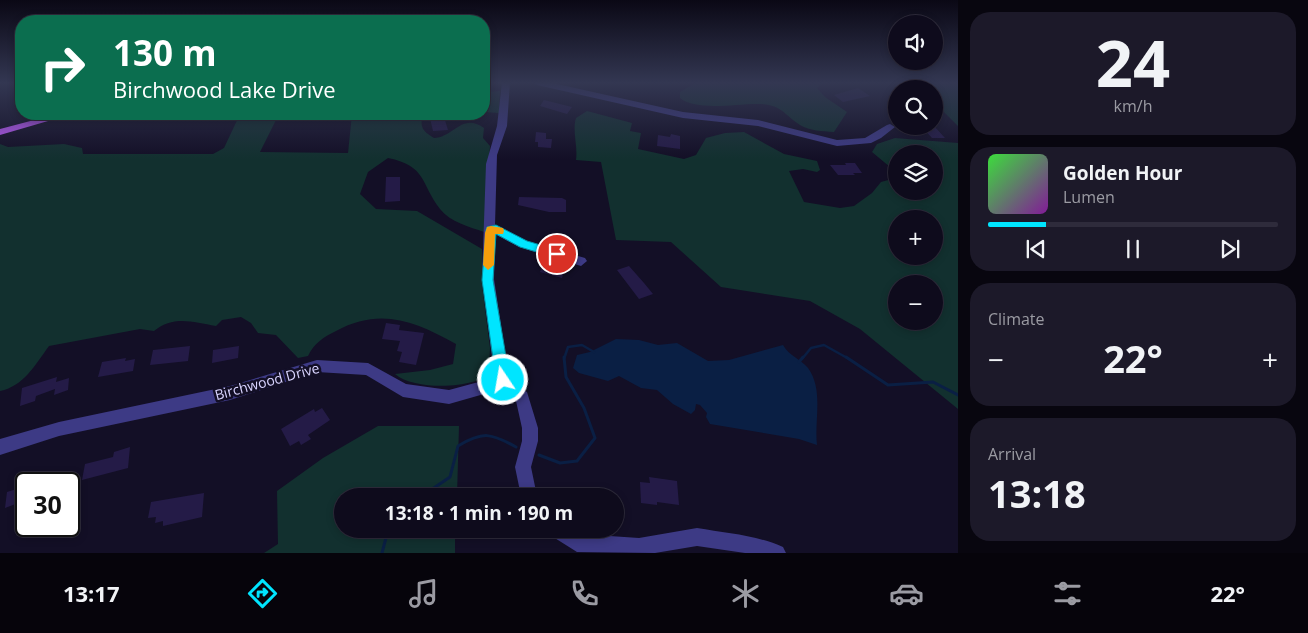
<!DOCTYPE html>
<meta charset="utf-8">
<style>
:root{--surface:#0e0b1c;--page:#1c1929;--text:#f1f3f6;--muted:#9b9ba3;--line:#2e2b3b;--accent:#00e5ff}
body{margin:0;font-family:"Open Sans",sans-serif;background:var(--page);color:var(--text);height:100vh;display:flex;flex-direction:column;font-size:19px;white-space:nowrap}
*{box-sizing:border-box;margin:0}
p{font-size:16px;color:var(--muted)}
.icon{flex:none;width:28px;height:28px;fill:none;stroke:currentColor;stroke-width:2;stroke-linecap:round;stroke-linejoin:round}
.map{position:relative;flex:1;overflow:hidden}
.side{display:flex;flex-direction:column;gap:12px;padding:12px;background:#08060f;width:350px}
.side>*{flex:none}
.hud{position:absolute;left:15px;top:15px;width:475px;height:105px;border-radius:20px;box-shadow:0 2px 8px #0003,0 0 0 1px var(--line);background:#0b6e4f;color:#fff;overflow:hidden}
.tools{position:absolute;left:888px;top:15px;display:grid;gap:10px}
.tools a{display:grid;place-items:center;width:55px;height:55px;border-radius:50%;background:var(--surface);box-shadow:0 2px 8px #0003,0 0 0 1px var(--line);font-size:25px}
.speed{position:absolute;left:15px;top:472px;display:flex;gap:10px;font-size:25px;font-weight:700;text-align:center}
.speed>*{display:grid;place-content:center;width:65px;height:65px;border-radius:50%;background:var(--surface);box-shadow:0 2px 8px #0003,0 0 0 1px var(--line);line-height:1}
.speed .limit{border:2px solid #111;border-radius:8px;background:#fff;color:#111}
.pin{position:absolute;display:grid;place-items:center;width:42px;height:42px;color:#fff;margin:-21px;border:2px solid #fff;border-radius:50%;box-shadow:0 1px 5px #0007}
.me{position:absolute;width:55px;margin:-28px;rotate:348deg;stroke-linejoin:round;filter:drop-shadow(0 0 4px #0008)}
.turn{display:flex;align-items:center;gap:18px;height:105px;padding:0 15px;font-size:22px}
.turn .icon{width:65px;height:65px;stroke-width:2.5}
.turn b{display:block;font-size:35px;line-height:42px}
.big{font-size:38px;font-weight:700;line-height:1.1}
.side .tile{flex:1;display:flex;flex-direction:column;justify-content:center;gap:8px;min-width:0;padding:0 18px;border-radius:20px;background:var(--page)}
.side .dial{align-items:center;gap:0}
.dial b{font-size:65px;line-height:1}
.song{display:flex;align-items:center;gap:15px}
.cover{width:60px;height:60px;border-radius:8px;background:linear-gradient(135deg,hsl(120 70% 55%),hsl(290 70% 35%))}
.played{height:5px;border-radius:2px;background:linear-gradient(90deg,var(--accent) 20%,var(--line) 20%)}
.keys{display:flex;justify-content:space-around;direction:ltr}
.heat{display:flex;justify-content:space-between;align-items:center;font-size:28px;direction:ltr}
.trip{position:absolute;left:334px;top:488px;width:290px;height:50px;border-radius:25px;background:var(--surface);box-shadow:0 2px 8px #0003,0 0 0 1px var(--line);font-weight:700;line-height:50px;text-align:center}
.tab-bar{display:flex;height:80px;justify-content:space-around;align-items:center;background:#06040b;color:var(--muted)}
.tab-bar .icon{width:35px;height:35px}
.tab-bar .on{color:var(--accent)}
.tab-bar b{font-size:22px;color:var(--text)}
main{display:flex;flex:1;min-height:0}
.map>svg:first-child{display:block}
.green{fill:#12302f;fill-rule:evenodd}
.water{fill:#0a1f44}
.lines{fill:none;stroke-linecap:round;stroke-linejoin:round}
.stream-far1{stroke:#0a1f44;stroke-width:2.5}
.stream{stroke:#0a1f44;stroke-width:3}
.building{fill:#241b47}
.minor{fill:#3d3a85;fill-rule:evenodd}
.major{fill:#c25bff;fill-rule:evenodd}
.route{fill:#00e5ff;stroke:#0095a6}
.slow{fill:#f59e0b}
.labels{text-anchor:middle;dominant-baseline:central;stroke-width:5;stroke-linejoin:round;paint-order:stroke}
.street-label{font-size:14px;fill:#d9d4ff;stroke:#130f26}
</style>
<main>
<div class="map">
<svg width="958" height="553" viewBox="0 0 958 553">
<rect width="100%" height="100%" fill="#130f26"/>
<path class="green" d="M697 82H823L817 88 825 97 847 112 834 132C822 131 810 131 800 125 784 115 782 105 760 104 738 103 698 112 680 98V92Z
M923 82H958V126L943 111 934 112V89H930L931 85Z
M500 91 499 113 484 112V92Z
M587 111 632 123 630 131 641 133 638 149 684 159 696 155 706 138 725 133 744 132 784 154 817 161 820 170 817 172 803 169 789 171 804 202 840 208 854 206 872 193 881 182 896 178V191H934V154H896V172L872 152 877 144 895 138 958 143V409L860 329 810 301 721 287 671 242 616 240 601 162 576 160C578 146 572 131 576 118ZM896 219H934V256H896ZM896 284H934V321H896Z
M240 114H279L260 152 348 153 352 114H427L422 118C420 129 425 132 434 138 454 137 462 112 484 128L483 138 490 146 484 232C470 227 450 222 440 209 420 183 427 166 388 158L368 172 360 194 376 209 417 211 482 249V285L490 348 489 371C484 375 478 381 472 382 452 388 411 388 395 374L430 370 453 364 456 344C415 321 380 307 336 331 324 337 314 343 308 356L298 358 276 335 258 333 251 323 241 317 222 320 216 326C193 322 173 315 154 331L140 329 49 346C35 365 24 386 0 391V144L8 147 64 144 82 148 83 154H213L224 148Z
M378 426H459L457 496H342V529H455V553H264L278 544 277 491 323 458Z"/>
<path class="water" d="M616 339 639 340 658 345 677 343 708 361 729 360 783 345C789 356 801 359 808 368 824 390 814 420 817 445L799 439 710 424 706 417 707 413 700 405 696 404 695 410 691 414 673 404 657 390 641 388 619 376 608 381 579 373 573 368 577 355 590 352Z"/>
<g class="lines">
<path class="stream-far1" d="M564 359 568 347 582 345 594 352
M802 359 811 348 824 345 849 359"/>
<path class="stream" d="M846 357 888 385 933 382 958 395
M799 362 803 357
M539 455 560 463 577 461 595 438 584 408 566 377 564 357
M422 496 450 477 458 446C483 431 491 433 516 447
M382 553 387 534 391 529"/>
</g>
<path class="building" d="M858 88 870 96 843 102 834 95Z
M544 100 572 107 567 114 540 106Z
M444 117 448 130 433 131 430 118Z
M921 126H934L945 138H932Z
M536 132 546 133V139H552L551 148 538 147V142H535Z
M671 134 680 136V149L657 146 658 135 670 137Z
M845 163H855L862 173H853L855 175H838L830 165H846Z
M386 177H400V201L385 202Z
M519 197 562 198 566 200V212H549L518 205Z
M544 263 565 268 562 278 540 272Z
M629 266 644 283 653 294 639 299 617 270Z
M386 323 400 325 399 330 424 333 416 365 399 362 402 352 397 351 400 341 382 339Z
M190 346 188 361 150 365 153 350Z
M239 346 238 358 212 363 213 350Z
M126 358 125 361 135 359 133 371 98 377 102 362Z
M57 377 56 382 69 378 68 390 54 395 55 389 36 396 35 401 20 406 22 388Z
M322 408 330 420 308 435 311 439 301 445 299 441 290 446 281 429 314 409 315 412Z
M130 447 128 468 82 480 85 464 113 457 114 452Z
M649 477 677 481 679 505 657 502V505L641 503 640 482 650 483Z
M26 486V500L5 508 7 492Z
M204 493 202 517 163 526V521L155 523 156 517 148 518 151 502Z"/>
<g class="lines">
<path class="minor" d="M502 82H510L507 126 497 155 495 225 527 241 585 258 587 261 581 266 519 247 495 234 494 279 508 372 520 388 527 392 538 428V441L531 467 537 496H521L515 467 522 441V428L516 401 510 398 500 385 491 392 449 404 403 397 366 375 317 372 230 400 59 436 0 455V439L59 422 230 386 317 360 368 363 406 384 449 390 486 380 494 372 482 279 486 164 497 126Z
M533 82H548L683 112 758 120 837 140 865 138 887 125 890 124 895 127 881 138 871 143 837 146 758 126 683 118 537 85Z
M697 528C726 533 756 535 783 547L786 553H745L697 546 655 553 577 552 550 535 547 529H571L580 534 639 538Z"/>
<path class="major" d="M57 114H72L0 135V129Z"/>
</g>
<linearGradient id="sky" x2="0" y2="1"><stop stop-color="#0a0815"/><stop offset="0.52" stop-color="#333752"/><stop offset="1" stop-color="#333752" stop-opacity="0"/></linearGradient>
<rect width="958" height="159" fill="url(#sky)"/>
<path class="route" d="M496 225 527 241 561 251 562 254 557 258 520 247 496 234 493 280 510 380 508 384 503 385 498 384 496 380 482 280 486 230 487 227Z"/>
<path class="slow" d="M491 226 503 228 504 231 503 234H495L494 265 488 270 483 265 485 233 487 227Z"/>
<g class="labels">
<g class="street-label">
<text transform="translate(267 381) rotate(-15)">Birchwood Drive</text>
</g>
</g>
</svg>
<div class="tools">
<a><svg class="icon" aria-label="sound" viewBox="0 0 24 24"><path d="M4 9h4l5-4v14l-5-4H4zM17 9q2 3 0 6"/></svg></a>
<a><svg class="icon" aria-label="search" viewBox="0 0 24 24"><circle cx="10" cy="10" r="6"/><path d="M15 15l6 6"/></svg></a>
<a><svg class="icon" aria-label="layers" viewBox="0 0 24 24"><path d="M12 4l9 5-9 5-9-5zM3 14l9 5 9-5"/></svg></a>
<a>+</a>
<a>−</a>
</div>
<div class="speed"><div class="limit">30</div></div>
<div class="pin" style="left:557px;top:254px;background:#d93025"><svg class="icon" aria-label="arrive" viewBox="0 0 24 24"><path d="M6 21V4h12l-3 4 3 4H6"/></svg></div>
<svg class="me" style="left:503px;top:380px" viewBox="-20 -20 40 40"><circle r="17" fill="#00e5ff" stroke="#fff" stroke-width="3"/><path d="M0-11L8 9 0 5-8 9z" fill="#fff"/></svg>
<div class="trip">13:18 · 1 min · 190 m</div>
<div class="hud">
<div class="turn"><svg class="icon" aria-label="right" viewBox="0 0 24 24"><path d="M7 20v-9h11M14 6l5 5-5 5"/></svg><div><b>130 m</b>Birchwood Lake Drive</div></div>
</div>
</div>
<section class="side">
<div class="tile dial"><b>24</b><p>km/h</p></div>
<div class="tile">
<div class="song"><i class="cover"></i><div><b>Golden Hour</b><p>Lumen</p></div></div>
<div class="played"></div>
<div class="keys"><svg class="icon" aria-label="previous" viewBox="0 0 24 24"><path d="M18 5L8 12l10 7zM5 5v14"/></svg><svg class="icon" aria-label="pause" viewBox="0 0 24 24"><path d="M8 5v14M16 5v14"/></svg><svg class="icon" aria-label="next" viewBox="0 0 24 24"><path d="M6 5l10 7-10 7zM19 5v14"/></svg></div>
</div>
<div class="tile"><p>Climate</p>
<div class="heat"><a>−</a><b class="big">22°</b><a>+</a></div>
</div>
<div class="tile"><p>Arrival</p><b class="big">13:18</b></div>
</section>
</main>
<nav class="tab-bar">
<b>13:17</b>
<svg class="icon on" aria-label="directions" viewBox="0 0 24 24"><path d="M12 3l9 9-9 9-9-9zM9 14v-3h6M13 9l2 2-2 2"/></svg>
<svg class="icon" aria-label="music" viewBox="0 0 24 24"><path d="M9 18V5l10-2v13"/><circle cx="6" cy="18" r="3"/><circle cx="16" cy="16" r="3"/></svg>
<svg class="icon" aria-label="phone" viewBox="0 0 24 24"><path d="M5 4h4l2 5-3 2q2 4 5 5l2-3 5 2v4C11 20 4 13 5 4z"/></svg>
<svg class="icon" aria-label="climate" viewBox="0 0 24 24"><path d="M12 3v18M4 7l16 10M4 17L20 7"/></svg>
<svg class="icon" aria-label="car" viewBox="0 0 24 24"><path d="M5 17H2v-5l4-1 3-4h7l3 4 3 1v5h-3M9 17h6M6 11h13"/><circle cx="7" cy="17" r="2"/><circle cx="17" cy="17" r="2"/></svg>
<svg class="icon" aria-label="filters" viewBox="0 0 24 24"><path d="M4 7h16M4 17h16"/><circle cx="9" cy="7" r="2"/><circle cx="15" cy="17" r="2"/></svg>
<b>22°</b>
</nav>
